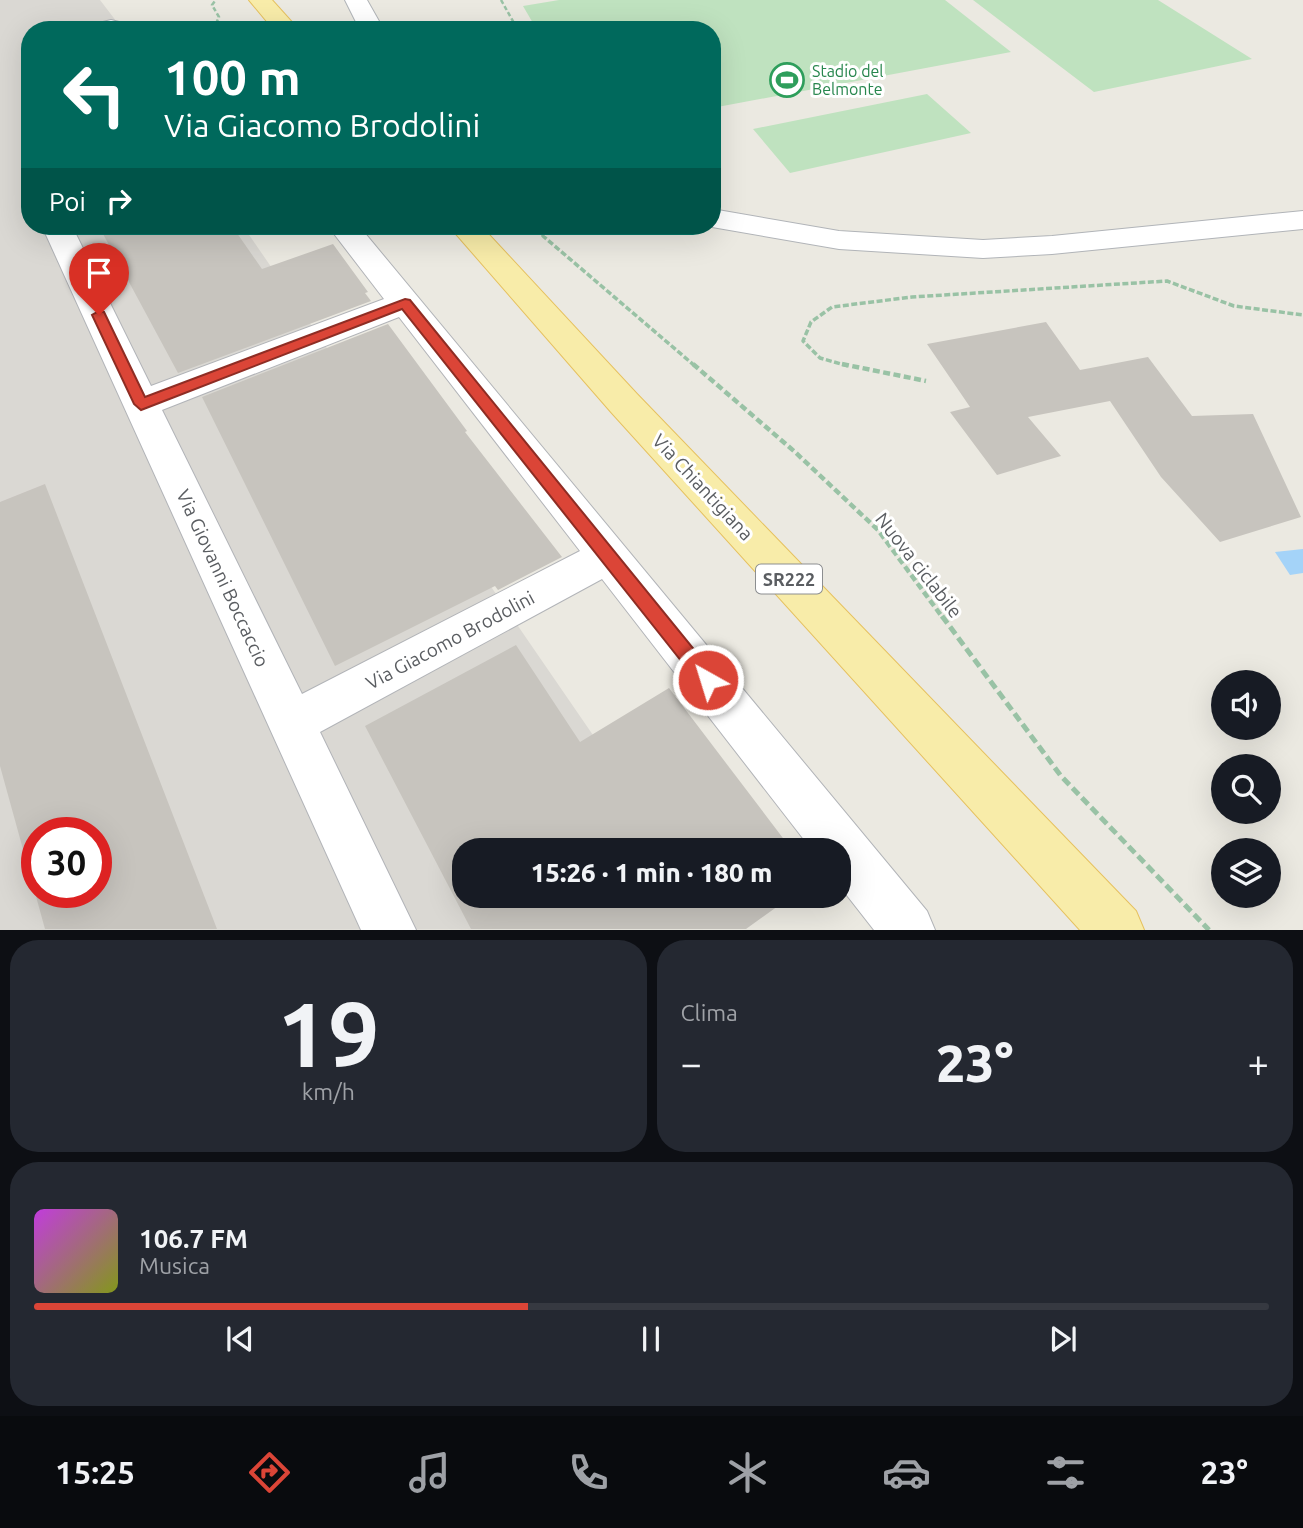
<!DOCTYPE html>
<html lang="it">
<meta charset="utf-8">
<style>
:root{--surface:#171b24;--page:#242831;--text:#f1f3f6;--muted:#9ea1a6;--line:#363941;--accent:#db4537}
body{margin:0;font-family:Ubuntu,sans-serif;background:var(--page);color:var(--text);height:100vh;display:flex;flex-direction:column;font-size:26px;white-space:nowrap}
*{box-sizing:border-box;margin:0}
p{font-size:23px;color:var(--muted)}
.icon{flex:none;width:38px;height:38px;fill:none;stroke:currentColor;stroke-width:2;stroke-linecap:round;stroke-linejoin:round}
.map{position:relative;height:930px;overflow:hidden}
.details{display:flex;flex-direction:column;gap:10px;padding:10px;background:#0d0f14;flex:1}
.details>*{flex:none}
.guide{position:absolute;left:21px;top:21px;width:700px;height:214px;border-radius:28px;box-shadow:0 7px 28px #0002;background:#00695c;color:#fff;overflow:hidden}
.controls{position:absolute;left:1211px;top:670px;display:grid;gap:14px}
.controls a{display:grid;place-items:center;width:70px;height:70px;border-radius:50%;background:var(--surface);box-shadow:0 7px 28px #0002;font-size:35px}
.speed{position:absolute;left:21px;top:817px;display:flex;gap:14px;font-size:35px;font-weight:700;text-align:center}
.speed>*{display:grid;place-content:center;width:91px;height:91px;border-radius:50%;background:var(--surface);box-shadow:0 7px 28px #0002;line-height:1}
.speed .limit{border:10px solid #d22;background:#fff;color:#111}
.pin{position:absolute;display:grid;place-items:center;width:60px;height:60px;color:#fff;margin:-72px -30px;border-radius:50% 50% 50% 0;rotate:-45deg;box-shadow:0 0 7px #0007}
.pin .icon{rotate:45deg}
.me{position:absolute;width:77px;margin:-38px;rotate:321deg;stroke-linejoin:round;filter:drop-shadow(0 0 5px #0008)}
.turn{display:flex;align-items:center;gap:24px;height:147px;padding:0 28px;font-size:32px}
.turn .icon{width:91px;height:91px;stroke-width:2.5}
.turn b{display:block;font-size:49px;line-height:60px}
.then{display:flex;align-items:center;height:66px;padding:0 28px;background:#0003;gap:14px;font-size:26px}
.big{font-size:52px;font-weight:800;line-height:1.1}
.details .widget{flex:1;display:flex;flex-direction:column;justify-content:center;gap:10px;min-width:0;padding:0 24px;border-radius:28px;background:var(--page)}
.details .dial{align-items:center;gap:0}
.dial b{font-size:91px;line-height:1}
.song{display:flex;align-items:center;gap:21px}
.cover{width:84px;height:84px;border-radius:10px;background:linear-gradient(135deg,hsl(290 70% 55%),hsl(70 70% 35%))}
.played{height:7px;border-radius:4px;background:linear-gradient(90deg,var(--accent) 40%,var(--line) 40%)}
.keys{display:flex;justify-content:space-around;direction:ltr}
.heat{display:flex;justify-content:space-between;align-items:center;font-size:38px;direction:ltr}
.details .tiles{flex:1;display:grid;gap:10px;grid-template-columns:1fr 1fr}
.widget:last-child{grid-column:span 2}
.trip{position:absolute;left:452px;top:838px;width:399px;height:70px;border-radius:28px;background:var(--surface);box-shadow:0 7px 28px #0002;font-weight:800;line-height:70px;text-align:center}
.menu{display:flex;height:112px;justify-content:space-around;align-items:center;background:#090b0e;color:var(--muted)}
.menu .icon{width:49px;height:49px}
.menu .current{color:var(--accent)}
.menu b{font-size:32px;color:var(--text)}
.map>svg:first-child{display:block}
.industrial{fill:#dad8d3;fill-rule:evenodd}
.green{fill:#bfe2bf}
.water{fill:#a4d3f8}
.building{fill:#c7c4be;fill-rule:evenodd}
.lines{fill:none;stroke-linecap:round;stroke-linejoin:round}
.street-casing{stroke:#b2b4b8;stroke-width:2}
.secondary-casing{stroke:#b1b4b8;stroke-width:2}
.primary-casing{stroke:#e6c15f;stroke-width:2}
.path-far3{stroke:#99c2a5;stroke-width:2.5;stroke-dasharray:4.5 2.5;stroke-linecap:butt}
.path-far2{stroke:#99c2a5;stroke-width:3.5;stroke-dasharray:6 2.5;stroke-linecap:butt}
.path-far1{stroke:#99c2a5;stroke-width:4.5;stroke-dasharray:7 3.5;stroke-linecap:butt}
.path{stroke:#99c2a5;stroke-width:5;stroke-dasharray:9 4.5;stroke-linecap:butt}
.street{fill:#fff;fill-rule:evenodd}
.secondary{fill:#fff;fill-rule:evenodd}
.primary{fill:#f8eca9;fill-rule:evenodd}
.route{fill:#db4537;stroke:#8e2d24;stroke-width:2}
.labels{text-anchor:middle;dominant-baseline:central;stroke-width:6;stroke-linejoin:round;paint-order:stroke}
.far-leisure-label{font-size:16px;fill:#27864d;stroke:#fff;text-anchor:start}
.shield{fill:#fff;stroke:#8c8e90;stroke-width:2}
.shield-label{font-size:18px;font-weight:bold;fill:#5a5d61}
.street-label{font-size:19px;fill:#5a5d61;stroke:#fff}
</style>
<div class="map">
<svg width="1303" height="930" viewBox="0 0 1303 930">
<rect width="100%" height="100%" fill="#ebe9e1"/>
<path class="industrial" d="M0 0H100L123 30H30V226H243L672 850H464V896H703L726 929 0 930ZM37 833H96V892H37Z"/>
<path class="green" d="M559 0H945L1011 52 712 108V30H537L523 6Z
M973 0H1158L1252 59 1094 92Z
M927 94 971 133 790 173 753 129Z"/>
<path class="water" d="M1303 549V573L1290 575 1275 552Z"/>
<path class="building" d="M122 226H232L262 269 333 244 368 292 365 293 371 301 178 373 102 232Z
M1046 322 1080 370 1148 357 1192 416 1253 414 1301 517 1220 542 1161 477 1110 401 1028 417 1061 456 997 475 950 412 970 407 927 344Z
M388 324 467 431 465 432 562 557 498 590 495 586 335 666 202 397Z
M45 484 217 929H45L0 766V502ZM37 833H96V892H37Z
M516 645 580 742 669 688 792 850H464V896H792L746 929H471L365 726Z"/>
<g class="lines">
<g class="street-casing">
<path id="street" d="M111 20 119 22 126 30H101L99 27 103 22Z
M42 226H72L151 386 384 299 328 226H359L927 911 935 930H874L838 884V850H812L602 579 320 732 416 930H361ZM399 317 580 551 302 694 162 410Z"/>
</g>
<g class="secondary-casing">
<path id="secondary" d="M345 0H367L384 30H360Z
M712 209 839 231 983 240 1052 236 1303 211V229L1052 254 983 258 839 249 712 227 707 226H712Z"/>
</g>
<g class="primary-casing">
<path id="primary" d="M249 0H272L299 30H274Z
M449 226H481L637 394 1136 911 1144 930H1080L611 412Z"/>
</g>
<path class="path-far3" d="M501 0 518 30
M213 30 219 17 212 5 215 1"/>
<path class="path-far2" d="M543 226V236L695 366
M848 366 820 358 803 341 811 322 832 307 912 297 1167 281 1234 306 1303 315"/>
<path class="path-far1" d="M693 364 795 452 878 530 943 618
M842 364 926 381"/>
<path class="path" d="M942 616 1061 776 1209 930"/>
<use href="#street" class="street"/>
<use href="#secondary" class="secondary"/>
<use href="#primary" class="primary"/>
</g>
<path class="route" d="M405 299 410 300 714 674 717 680 714 686 708 689 701 686 402 309 141 410 134 404 92 315 99 311 104 312 145 397Z"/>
<defs>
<g id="stadium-ring" transform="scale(1.75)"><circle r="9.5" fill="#fff" stroke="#2e9e5b" stroke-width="1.5"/><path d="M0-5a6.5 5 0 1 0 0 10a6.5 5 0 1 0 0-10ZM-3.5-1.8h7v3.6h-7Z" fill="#2e9e5b"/></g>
</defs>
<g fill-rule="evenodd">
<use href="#stadium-ring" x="787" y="80"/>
</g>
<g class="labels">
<g class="far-leisure-label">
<text x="812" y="71">Stadio del<tspan x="812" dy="18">Belmonte</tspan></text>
</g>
<rect class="shield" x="756" y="564.5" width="66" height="29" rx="5"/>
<g class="shield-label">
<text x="789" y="579">SR222</text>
</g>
<g class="street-label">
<text transform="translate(703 487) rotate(47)">Via Chiantigiana</text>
<text transform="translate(919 565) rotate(52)">Nuova ciclabile</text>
<text transform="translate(223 578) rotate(65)">Via Giovanni Boccaccio</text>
<text transform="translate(450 640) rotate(-28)">Via Giacomo Brodolini</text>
</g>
</g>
</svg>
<div class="controls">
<a><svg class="icon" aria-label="sound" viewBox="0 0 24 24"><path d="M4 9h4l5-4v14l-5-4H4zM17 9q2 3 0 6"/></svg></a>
<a><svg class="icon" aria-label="search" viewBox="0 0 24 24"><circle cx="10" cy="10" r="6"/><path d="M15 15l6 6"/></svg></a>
<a><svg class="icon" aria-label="layers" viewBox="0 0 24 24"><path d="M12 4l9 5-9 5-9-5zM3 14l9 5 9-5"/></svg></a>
</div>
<div class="speed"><div class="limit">30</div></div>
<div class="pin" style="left:99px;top:315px;background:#d93025"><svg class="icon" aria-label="arrive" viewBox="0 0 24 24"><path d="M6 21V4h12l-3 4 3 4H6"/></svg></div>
<svg class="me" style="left:708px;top:680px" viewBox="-20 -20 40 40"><circle r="17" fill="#db4537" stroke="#fff" stroke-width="3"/><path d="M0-11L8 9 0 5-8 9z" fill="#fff"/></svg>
<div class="trip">15:26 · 1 min · 180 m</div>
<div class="guide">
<div class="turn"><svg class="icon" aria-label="left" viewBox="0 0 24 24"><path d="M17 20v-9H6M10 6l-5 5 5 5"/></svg><div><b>100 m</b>Via Giacomo Brodolini</div></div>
<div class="then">Poi<svg class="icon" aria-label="right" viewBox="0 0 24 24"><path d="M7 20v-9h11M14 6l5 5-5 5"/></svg></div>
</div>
</div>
<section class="details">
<div class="tiles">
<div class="widget dial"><b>19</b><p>km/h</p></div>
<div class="widget"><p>Clima</p>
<div class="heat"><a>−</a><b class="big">23°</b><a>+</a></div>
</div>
<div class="widget">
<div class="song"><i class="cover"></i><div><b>106.7 FM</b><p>Musica</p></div></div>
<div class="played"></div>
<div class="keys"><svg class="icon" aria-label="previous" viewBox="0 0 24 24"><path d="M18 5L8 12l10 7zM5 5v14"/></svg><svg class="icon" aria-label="pause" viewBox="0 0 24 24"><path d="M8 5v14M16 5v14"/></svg><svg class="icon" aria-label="next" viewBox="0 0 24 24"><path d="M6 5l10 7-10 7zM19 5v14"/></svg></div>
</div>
</div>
</section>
<nav class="menu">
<b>15:25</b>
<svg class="icon current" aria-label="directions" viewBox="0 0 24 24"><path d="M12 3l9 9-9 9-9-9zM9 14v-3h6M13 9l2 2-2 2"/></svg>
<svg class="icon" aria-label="music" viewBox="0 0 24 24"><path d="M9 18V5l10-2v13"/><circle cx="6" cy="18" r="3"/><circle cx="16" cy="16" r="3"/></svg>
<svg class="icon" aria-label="phone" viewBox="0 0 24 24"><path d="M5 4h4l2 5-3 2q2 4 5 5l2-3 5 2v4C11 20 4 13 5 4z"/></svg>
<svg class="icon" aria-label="climate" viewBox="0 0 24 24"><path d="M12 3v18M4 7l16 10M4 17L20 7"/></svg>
<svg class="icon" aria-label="car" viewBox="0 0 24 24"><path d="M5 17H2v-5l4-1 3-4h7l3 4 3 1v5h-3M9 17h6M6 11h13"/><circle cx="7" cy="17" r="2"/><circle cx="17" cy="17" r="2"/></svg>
<svg class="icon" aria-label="filters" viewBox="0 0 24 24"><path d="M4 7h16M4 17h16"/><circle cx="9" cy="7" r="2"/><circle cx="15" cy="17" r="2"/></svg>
<b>23°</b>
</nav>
